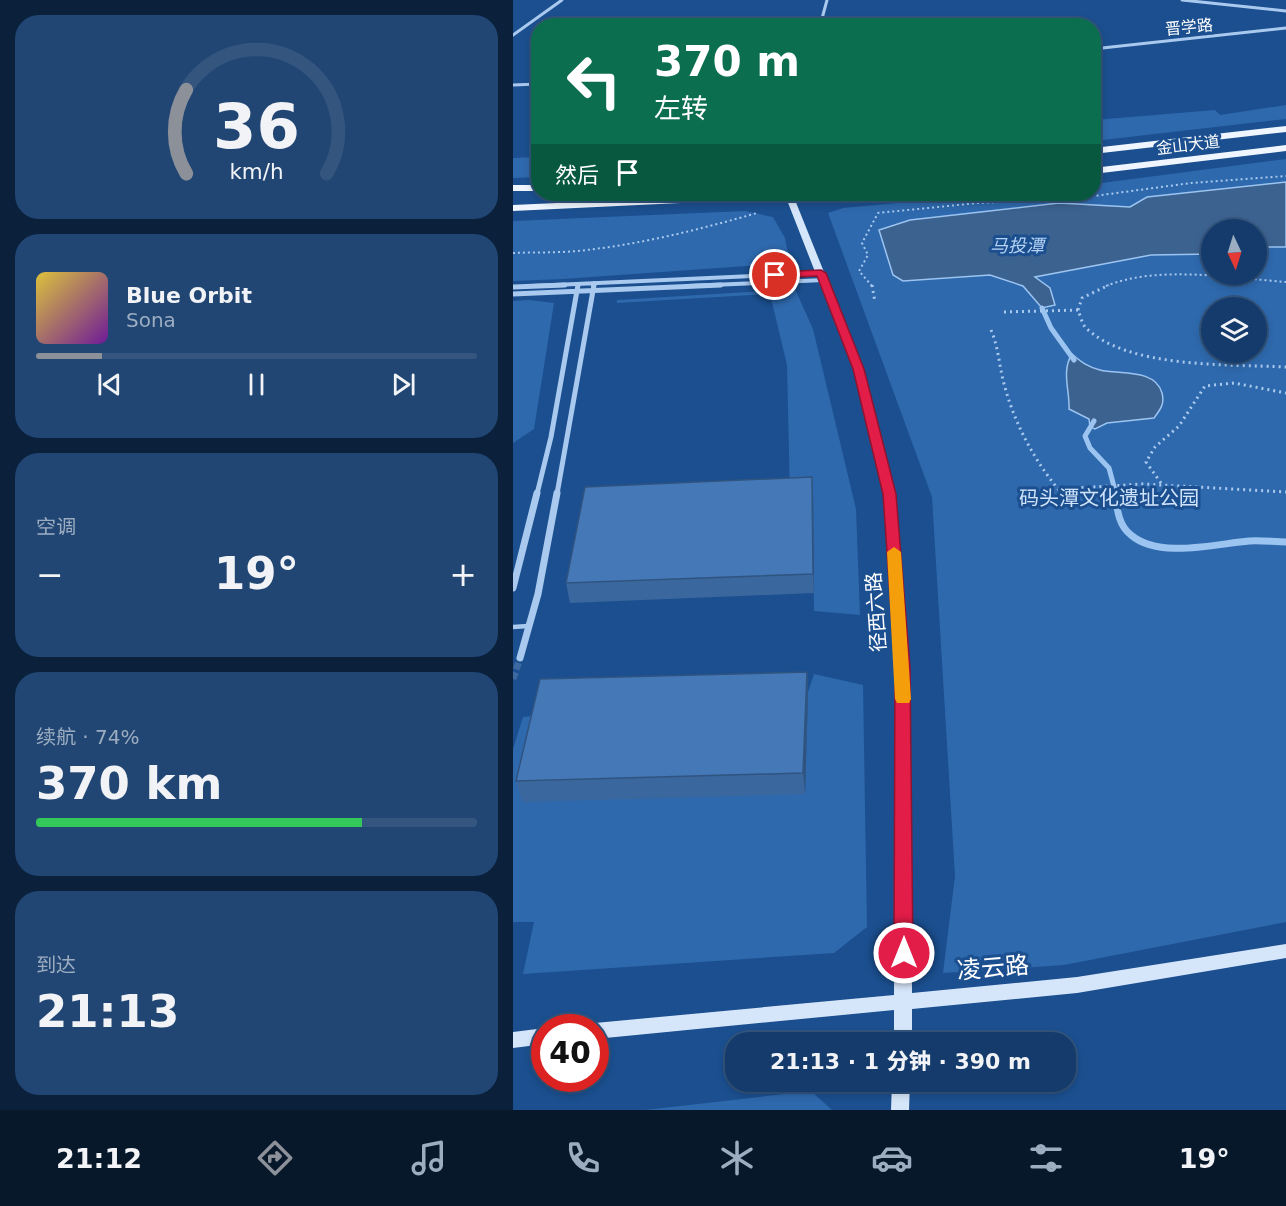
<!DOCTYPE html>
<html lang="zh">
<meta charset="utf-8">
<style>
:root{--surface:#143b6b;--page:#214673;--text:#f1f3f6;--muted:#9dadc1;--line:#33557e;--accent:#8c9099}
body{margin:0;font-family:"DejaVu Sans","Noto Sans SC",sans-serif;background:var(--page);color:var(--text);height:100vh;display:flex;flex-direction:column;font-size:22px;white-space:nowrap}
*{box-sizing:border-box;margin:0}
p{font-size:20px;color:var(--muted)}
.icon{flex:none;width:33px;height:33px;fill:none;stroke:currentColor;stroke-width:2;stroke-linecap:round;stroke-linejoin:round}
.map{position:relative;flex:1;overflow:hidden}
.side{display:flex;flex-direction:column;gap:15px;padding:15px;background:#0b203b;width:513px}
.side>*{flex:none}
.banner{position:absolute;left:18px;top:18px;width:570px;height:183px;border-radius:24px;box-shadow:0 3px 9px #0003,0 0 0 2px var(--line);background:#0b6e4f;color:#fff;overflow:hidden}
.needle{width:39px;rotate:176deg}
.fabs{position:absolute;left:688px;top:219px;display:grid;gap:12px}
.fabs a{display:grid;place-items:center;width:66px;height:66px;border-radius:50%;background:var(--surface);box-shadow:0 3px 9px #0003,0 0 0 2px var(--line);font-size:30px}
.speed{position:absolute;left:18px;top:1014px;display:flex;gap:12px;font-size:30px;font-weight:700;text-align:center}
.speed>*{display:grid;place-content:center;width:78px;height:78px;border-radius:50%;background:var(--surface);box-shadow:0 3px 9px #0003,0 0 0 2px var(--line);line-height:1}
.speed .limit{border:9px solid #d22;background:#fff;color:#111}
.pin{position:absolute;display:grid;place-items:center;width:51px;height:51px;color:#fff;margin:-26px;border:3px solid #fff;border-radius:50%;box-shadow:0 2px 6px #0007}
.me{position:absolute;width:66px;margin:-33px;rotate:0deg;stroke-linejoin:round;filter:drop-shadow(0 0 4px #0008)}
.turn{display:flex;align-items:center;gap:21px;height:126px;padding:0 24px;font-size:27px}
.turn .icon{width:78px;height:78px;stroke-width:2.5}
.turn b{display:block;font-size:42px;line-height:51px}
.then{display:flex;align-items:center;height:57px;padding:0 24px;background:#0003;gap:12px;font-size:22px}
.big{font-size:45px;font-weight:800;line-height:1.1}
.side .tile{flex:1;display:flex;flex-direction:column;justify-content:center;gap:9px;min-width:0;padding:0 21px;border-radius:24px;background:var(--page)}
.side .dial{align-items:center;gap:0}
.dial svg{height:156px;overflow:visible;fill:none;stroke:var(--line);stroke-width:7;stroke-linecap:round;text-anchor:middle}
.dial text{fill:var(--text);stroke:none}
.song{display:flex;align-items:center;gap:18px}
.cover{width:72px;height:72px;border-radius:9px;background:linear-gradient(135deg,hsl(50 70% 55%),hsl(280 70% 35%))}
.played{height:6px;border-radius:3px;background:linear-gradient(90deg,var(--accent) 15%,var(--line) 15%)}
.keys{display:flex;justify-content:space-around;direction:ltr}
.heat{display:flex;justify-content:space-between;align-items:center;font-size:33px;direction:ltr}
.charge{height:9px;border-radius:4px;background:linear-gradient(90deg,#34c759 74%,var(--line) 0)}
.trip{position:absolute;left:212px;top:1032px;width:351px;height:60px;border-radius:24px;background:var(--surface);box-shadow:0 3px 9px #0003,0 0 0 2px var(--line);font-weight:800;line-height:60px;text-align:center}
.tabs{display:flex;height:96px;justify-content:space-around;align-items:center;background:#08182b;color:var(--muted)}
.tabs .icon{width:42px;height:42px}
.tabs .current{color:var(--accent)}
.tabs b{font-size:27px;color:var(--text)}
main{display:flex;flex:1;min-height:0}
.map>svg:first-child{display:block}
.green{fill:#2e69ad;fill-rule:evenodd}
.water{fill:#3c6290;stroke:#9cc4f0;stroke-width:1.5}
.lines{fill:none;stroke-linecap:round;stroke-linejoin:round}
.stream-far1{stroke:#9cc4f0;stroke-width:5}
.stream{stroke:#9cc4f0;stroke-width:7}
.street-tunnel{stroke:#3d69a0;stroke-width:7;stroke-dasharray:7 3;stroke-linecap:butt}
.path-far1{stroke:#a9c9ee;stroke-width:2;stroke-dasharray:2 3;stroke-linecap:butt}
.path{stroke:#a9c9ee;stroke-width:3;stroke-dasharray:2 4;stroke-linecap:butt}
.lane{stroke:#a9c9ee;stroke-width:4.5}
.street-far3{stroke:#a9c9ee;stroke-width:3}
.street-far2{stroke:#a9c9ee;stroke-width:4}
.street-far1{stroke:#a9c9ee;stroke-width:5}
.street{stroke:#a9c9ee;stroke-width:7}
.secondary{fill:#d6e6fa;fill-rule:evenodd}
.primary{fill:#f0f6ff;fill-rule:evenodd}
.wall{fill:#3a679d}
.shaded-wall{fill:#305480}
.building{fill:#4478b7;stroke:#305480;stroke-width:1.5}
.route{fill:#e11d48;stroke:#92132f;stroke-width:1.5}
.slow{fill:#f59e0b}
.labels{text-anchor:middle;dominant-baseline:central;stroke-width:6;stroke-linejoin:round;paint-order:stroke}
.far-street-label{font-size:16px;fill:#fff;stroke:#1b4f8f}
.far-water-label{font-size:18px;font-style:italic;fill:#b5d3f5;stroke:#1b4f8f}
.park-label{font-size:20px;fill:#cfe3fa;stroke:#1b4f8f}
.street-label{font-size:20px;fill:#fff;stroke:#1b4f8f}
.near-street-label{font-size:24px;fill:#fff;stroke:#1b4f8f}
</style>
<main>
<section class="side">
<div class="tile dial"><svg viewBox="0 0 100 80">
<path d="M14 69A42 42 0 1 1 86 69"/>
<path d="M14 69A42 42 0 0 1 14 26" stroke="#8c9099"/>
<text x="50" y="56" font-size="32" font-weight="700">36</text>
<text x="50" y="72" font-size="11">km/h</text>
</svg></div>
<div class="tile">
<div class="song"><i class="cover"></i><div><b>Blue Orbit</b><p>Sona</p></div></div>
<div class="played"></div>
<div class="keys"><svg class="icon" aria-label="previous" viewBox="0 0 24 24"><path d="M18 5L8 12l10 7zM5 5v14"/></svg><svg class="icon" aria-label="pause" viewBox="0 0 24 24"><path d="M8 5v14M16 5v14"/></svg><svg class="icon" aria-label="next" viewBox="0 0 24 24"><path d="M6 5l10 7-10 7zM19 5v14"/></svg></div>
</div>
<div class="tile"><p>空调</p>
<div class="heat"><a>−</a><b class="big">19°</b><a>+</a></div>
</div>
<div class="tile"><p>续航 · 74%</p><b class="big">370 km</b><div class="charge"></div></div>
<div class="tile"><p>到达</p><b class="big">21:13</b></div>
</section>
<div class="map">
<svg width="773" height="1110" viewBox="0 0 773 1110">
<rect width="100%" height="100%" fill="#1b4f8f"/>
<path class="green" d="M773 105V119L581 141V120L702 110 707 115Z
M25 157V177L0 178V158Z
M773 159V922L551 965 430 973 442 876 419 497 315 213 330 208 483 194H580L581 184ZM699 230H744V274H699ZM699 308H744V352H699Z
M232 211 260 217 272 238 277 263 50 279 0 281V221Z
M282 289 300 329 343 509 347 615 301 611 300 497H277L274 365 257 294 104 303V300Z
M16 300 41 303 21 429 0 443V301Z
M301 674 350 685 354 927 321 953 10 974 21 922H0V749L10 717 29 715 292 794 295 692Z
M298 1091 319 1110H132Z"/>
<path class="water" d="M773 182V247H744V230H699V254L638 255 522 277 537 288 542 305 529 308 510 286 477 275 390 281 380 275 366 230 397 220 546 203 617 207 634 197Z
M559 354C568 362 575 367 587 370 606 375 642 368 649 393 652 404 647 410 641 418L594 423 582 429 577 427 576 419 556 409C557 391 548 371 559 354Z"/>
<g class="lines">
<path class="stream-far1" d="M529 308 538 328 561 360
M581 421 572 436 577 448 596 468 603 494"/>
<path class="stream" d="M602 493C604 508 605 525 618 535 646 559 702 544 736 541 748 540 761 542 773 542"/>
<path class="street-tunnel" d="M0 679 7 658"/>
<path class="path-far1" d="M0 253C21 252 43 253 64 251 125 245 185 230 244 213
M359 286 346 271 355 255 349 243 365 213 465 203 559 199 678 183 773 176
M593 286C644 265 719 278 773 282"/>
<path class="path" d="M359 285 362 302
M565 310 569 298 596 285
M491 312 565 310C567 315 569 323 572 327 614 369 716 364 773 367
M478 330C485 346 486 363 490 380 500 420 519 457 545 489L630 484 773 492
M648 483 633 462 642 447 666 426 692 386 721 383 773 393"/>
<path class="lane" d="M0 627 15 626"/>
<path class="street-far3" d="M669 0 773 11
M307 26 314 0
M0 35 49 0
M580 49 773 28
M0 85 26 84"/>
<path class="street-far2" d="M19 286 308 273
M80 286 81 283
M175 286 311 280"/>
<path class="street-far1" d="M0 287 52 285
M0 294 208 285
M24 494 38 437 65 285
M44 494 81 285"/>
<path class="street" d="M0 588 24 493
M7 658 25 594 44 493"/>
<path class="secondary" d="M273 194 280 195 350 369 382 494 397 668 399 993 564 977 773 944V958L564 993 399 1009V1042H381V1010L82 1039V1028H75L82 1023 381 995 383 668 370 494 340 369 272 195Z
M32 1028V1044L0 1048V1032Z
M379 1082H397L396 1110H378Z"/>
<path class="primary" d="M773 126V132L580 154V148Z
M773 145V151L580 174V168Z
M0 185H26V191H0Z
M243 194H297L292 197 0 211V205Z"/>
</g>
<path class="wall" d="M300 496 301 593 57 603 53 583Z
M294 672 295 692 292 794 9 802 3 781Z"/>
<path class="shaded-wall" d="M299 477 300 496 301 593 300 574Z
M294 672 295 692 292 794 290 773Z"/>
<path class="building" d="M299 477 300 574 53 583 72 487Z
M294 672 290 773 3 781 27 679Z"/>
<path class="route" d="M308 270 313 273 351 369 383 494 397 668 400 953 398 959 391 961 384 959 381 953 382 668 370 494 340 369 304 276 262 278 257 275 262 272Z"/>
<path class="slow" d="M381 547 388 552 398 699 396 703H384L382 699 374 552Z"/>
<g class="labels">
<g class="far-street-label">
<text transform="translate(676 27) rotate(-6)">晋学路</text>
<text transform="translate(675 145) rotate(-7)">金山大道</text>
</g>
<g class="far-water-label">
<text x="504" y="245">马投潭</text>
</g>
<g class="park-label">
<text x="596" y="498">码头潭文化遗址公园</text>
</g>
<g class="street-label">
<text transform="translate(363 612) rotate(-94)">径西六路</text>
</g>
<g class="near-street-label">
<text transform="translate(480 968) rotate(-5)">凌云路</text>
</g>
</g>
</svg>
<div class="fabs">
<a><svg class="needle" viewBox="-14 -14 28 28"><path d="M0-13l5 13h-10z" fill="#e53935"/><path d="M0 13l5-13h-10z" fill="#9dadc1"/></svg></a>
<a><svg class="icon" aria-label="layers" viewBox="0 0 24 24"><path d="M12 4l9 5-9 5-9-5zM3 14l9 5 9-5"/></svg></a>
</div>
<div class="speed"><div class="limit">40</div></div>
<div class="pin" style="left:262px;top:275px;background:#d93025"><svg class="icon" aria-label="arrive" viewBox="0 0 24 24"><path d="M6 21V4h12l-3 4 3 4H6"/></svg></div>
<svg class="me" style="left:391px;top:953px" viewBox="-20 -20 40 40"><circle r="17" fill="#e11d48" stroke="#fff" stroke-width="3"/><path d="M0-11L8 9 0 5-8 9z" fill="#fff"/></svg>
<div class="trip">21:13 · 1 分钟 · 390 m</div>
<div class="banner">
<div class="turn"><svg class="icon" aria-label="left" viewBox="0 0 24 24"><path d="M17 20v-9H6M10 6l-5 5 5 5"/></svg><div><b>370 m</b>左转</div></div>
<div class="then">然后<svg class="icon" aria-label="arrive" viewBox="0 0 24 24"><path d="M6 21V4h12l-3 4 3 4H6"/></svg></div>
</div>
</div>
</main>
<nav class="tabs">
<b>21:12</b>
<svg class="icon current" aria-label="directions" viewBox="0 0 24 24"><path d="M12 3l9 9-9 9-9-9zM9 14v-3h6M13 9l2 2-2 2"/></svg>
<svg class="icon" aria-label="music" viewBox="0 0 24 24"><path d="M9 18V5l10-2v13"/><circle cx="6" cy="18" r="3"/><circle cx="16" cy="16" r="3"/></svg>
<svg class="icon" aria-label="phone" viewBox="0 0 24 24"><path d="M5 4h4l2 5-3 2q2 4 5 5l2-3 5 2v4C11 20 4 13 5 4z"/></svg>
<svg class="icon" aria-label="climate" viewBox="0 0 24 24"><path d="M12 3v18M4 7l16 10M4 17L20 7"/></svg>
<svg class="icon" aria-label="car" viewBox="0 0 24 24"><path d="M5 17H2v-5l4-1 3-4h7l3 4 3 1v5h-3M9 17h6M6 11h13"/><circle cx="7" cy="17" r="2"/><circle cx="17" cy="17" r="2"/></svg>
<svg class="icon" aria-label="filters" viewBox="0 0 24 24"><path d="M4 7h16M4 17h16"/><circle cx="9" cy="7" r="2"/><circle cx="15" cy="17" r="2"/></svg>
<b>19°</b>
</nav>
